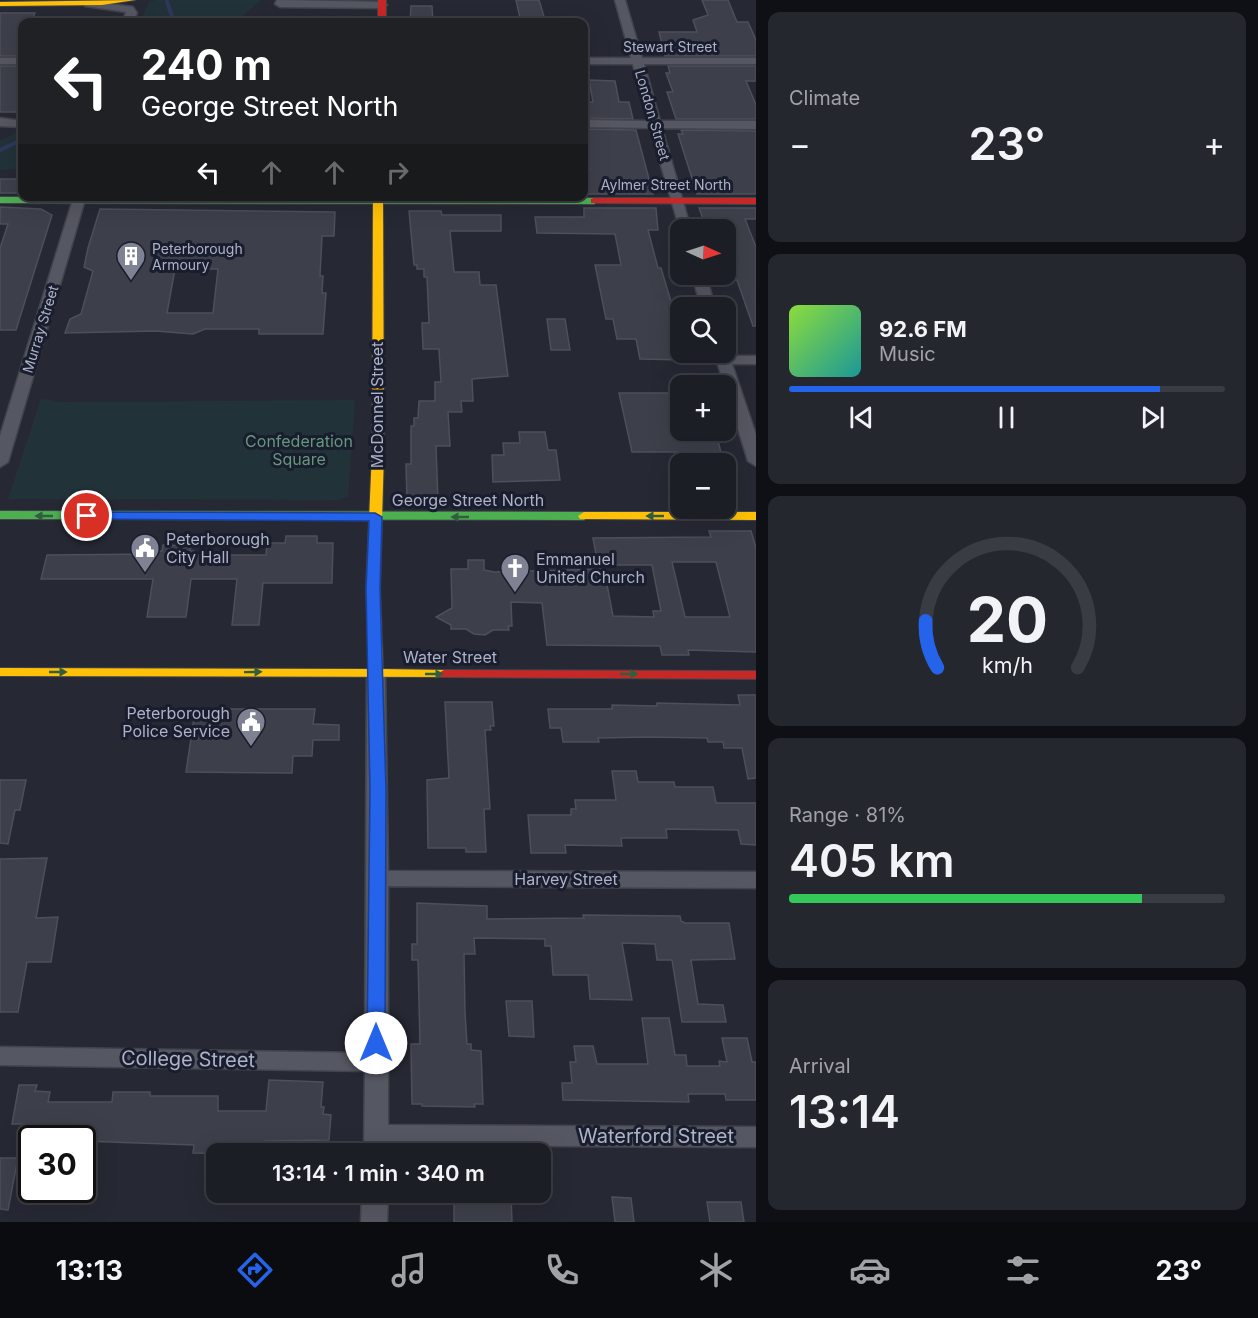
<!DOCTYPE html>
<meta charset="utf-8">
<style>
:root{--surface:#1c1e26;--page:#25272e;--text:#f1f3f6;--muted:#a0a2a7;--line:#3a3c43;--accent:#2563eb}
body{margin:0;font-family:Inter,sans-serif;background:var(--page);color:var(--text);height:100vh;display:flex;flex-direction:column;font-size:22px;white-space:nowrap}
*{box-sizing:border-box;margin:0}
p{font-size:20px;color:var(--muted)}
.icon{flex:none;width:33px;height:33px;fill:none;stroke:currentColor;stroke-width:2;stroke-linecap:round;stroke-linejoin:round}
.map{position:relative;flex:1;overflow:hidden}
.details{display:flex;flex-direction:column;gap:12px;padding:12px;background:#0f1015;width:502px}
.details>*{flex:none}
.banner{position:absolute;left:18px;top:18px;width:570px;height:183px;border-radius:12px;box-shadow:0 6px 24px #0002,0 0 0 2px var(--line);background:#202124;color:#fff;overflow:hidden}
.needle{width:39px;rotate:93deg}
.buttons{position:absolute;left:670px;top:219px;display:grid;gap:12px}
.buttons a{display:grid;place-items:center;width:66px;height:66px;border-radius:12px;background:var(--surface);box-shadow:0 6px 24px #0002,0 0 0 2px var(--line);font-size:30px}
.speed{position:absolute;left:18px;top:1125px;display:flex;gap:12px;font-size:30px;font-weight:700;text-align:center}
.speed>*{display:grid;place-content:center;width:78px;height:78px;border-radius:50%;background:var(--surface);box-shadow:0 6px 24px #0002,0 0 0 2px var(--line);line-height:1}
.speed .limit{border:3px solid #111;border-radius:9px;background:#fff;color:#111}
.pin{position:absolute;display:grid;place-items:center;width:51px;height:51px;color:#fff;margin:-26px;border:3px solid #fff;border-radius:50%;box-shadow:0 2px 6px #0007}
.me{position:absolute;width:66px;margin:-33px;rotate:0deg;stroke-linejoin:round;filter:drop-shadow(0 0 4px #0008)}
.turn{display:flex;align-items:center;gap:21px;height:126px;padding:0 24px;font-size:27px}
.turn .icon{width:78px;height:78px;stroke-width:2.5}
.turn b{display:block;font-size:42px;line-height:51px}
.lanes{display:flex;align-items:center;height:57px;padding:0 24px;background:#0003;justify-content:center;gap:30px;direction:ltr}
.lanes .off{opacity:.35}
.big{font-size:45px;font-weight:600;line-height:1.1}
.details .widget{flex:1;display:flex;flex-direction:column;justify-content:center;gap:9px;min-width:0;padding:0 21px;border-radius:12px;background:var(--page)}
.details .dial{align-items:center;gap:0}
.dial svg{height:156px;overflow:visible;fill:none;stroke:var(--line);stroke-width:7;stroke-linecap:round;text-anchor:middle}
.dial text{fill:var(--text);stroke:none}
.song{display:flex;align-items:center;gap:18px}
.cover{width:72px;height:72px;border-radius:9px;background:linear-gradient(135deg,hsl(90 70% 55%),hsl(180 70% 35%))}
.played{height:6px;border-radius:3px;background:linear-gradient(90deg,var(--accent) 85%,var(--line) 85%)}
.keys{display:flex;justify-content:space-around;direction:ltr}
.heat{display:flex;justify-content:space-between;align-items:center;font-size:33px;direction:ltr}
.charge{height:9px;border-radius:4px;background:linear-gradient(90deg,#34c759 81%,var(--line) 0)}
.trip{position:absolute;left:206px;top:1143px;width:345px;height:60px;border-radius:12px;background:var(--surface);box-shadow:0 6px 24px #0002,0 0 0 2px var(--line);font-weight:600;line-height:60px;text-align:center}
.dock{display:flex;height:96px;justify-content:space-around;align-items:center;background:#0b0c0f;color:var(--muted)}
.dock .icon{width:42px;height:42px}
.dock .on{color:var(--accent)}
.dock b{font-size:27px;color:var(--text)}
main{display:flex;flex:1;min-height:0}
.map>svg:first-child{display:block}
.green{fill:#223239}
.lines{fill:none;stroke-linecap:round;stroke-linejoin:round}
.stream{stroke:#2f385b;stroke-width:4}
.building{fill:#3d3f4a;stroke:#4d4f5c;stroke-width:1.5;fill-rule:evenodd}
.street-casing{stroke:#42444c;stroke-width:3}
.fast-casing{stroke:#42444c;stroke-width:2}
.slow-casing{stroke:#42444c;stroke-width:2}
.jam-casing{stroke:#42444c;stroke-width:2}
.street{fill:#555762;fill-rule:evenodd}
.fast{fill:#4caf50;fill-rule:evenodd}
.slow{fill:#ffc107;fill-rule:evenodd}
.jam{fill:#c62828;fill-rule:evenodd}
.oneway{fill:#305f3d}
.route{fill:#2563eb;stroke:#184099;stroke-width:1.5}
.labels{text-anchor:middle;dominant-baseline:central;stroke-width:6;stroke-linejoin:round;paint-order:stroke}
.far-street-label{font-size:14px;fill:#aeb2c6;stroke:#191d2e}
.far-poi-label{font-size:14px;fill:#aeb2c6;stroke:#191d2e;text-anchor:start}
.street-label{font-size:16px;fill:#aeb2c6;stroke:#191d2e}
.park-label{font-size:16px;fill:#64987a;stroke:#191d2e}
.poi-label{font-size:16px;fill:#aeb2c6;stroke:#191d2e;text-anchor:start}
.near-street-label{font-size:20px;fill:#aeb2c6;stroke:#191d2e}
</style>
<main>
<div class="map">
<svg width="756" height="1222" viewBox="0 0 756 1222">
<rect width="100%" height="100%" fill="#262833"/>
<path class="green" d="M157 0H261L236 22H140L149 2Z
M22 132V158L16 169 0 170V141L15 133Z
M41 398 58 402 355 400 348 497 336 500 8 499Z"/>
<g class="lines">
<path class="stream" d="M167 2 174 22
M0 150 22 140"/>
</g>
<path class="building" d="M516 0H539L545 20 520 18Z
M702 0H728L737 22H748L756 40V56H665L659 32H697L693 20 708 15Z
M411 6H432L433 22H410Z
M0 13H35L31 22H22V56H0Z
M0 66H22V112H0Z
M668 66H756V81H746L756 105V119H676L667 92H673L666 73H670Z
M589 80 615 81 619 102H629L633 119 584 118V102H593Z
M585 129 636 130 653 194H584V169H590L585 146H588Z
M681 130 756 131V194H697L678 134H683Z
M0 179H22V193H0Z
M0 207 41 209 52 215 16 330H0V248L8 224H0Z
M584 208H656L658 230H648L658 268H661L673 308H671L673 318H669L684 360 640 359 636 339H617L613 319H606L595 265H621L615 234 537 233 535 217H584Z
M699 208H756V219H745L756 247V326H753L737 280H726V230H711L708 219H703Z
M100 209 335 212 334 236H322L320 276H323L322 293H326L323 334H259V329H205L193 334 156 331 65 333 70 319 81 314 93 271 84 267 88 248ZM175 269H218L213 313H167Z
M409 211H441L442 215H501V231H450L454 272H479L480 285H496L508 376 472 379 473 401H461L462 412H448L450 446H436L438 501H407L406 464H411V426H414V418H418L419 401H435V382H441L439 349H423L422 323H429L427 277H424V269H417V265H414Z
M547 319H565L570 350H551Z
M619 393H681V430H715L721 452H632Z
M519 432H545L548 450H556L560 480 493 482 492 455H504L503 443H520Z
M709 531H751L756 548V652L688 650 689 655H662L660 646 547 645 542 603 511 602 512 626H508L509 630H493L485 635 474 634 466 629H451V625L436 617 452 608 451 569H468V560H484V570L494 572 604 569 613 616 654 617 653 611H661L652 565H598L593 538 711 537ZM672 562H716L730 617H685Z
M286 536H317V543H333L332 583H263L259 625H232L237 579H191L186 617H147L153 579H41L47 555 156 554 157 551H162L163 545 191 546 190 551H194V555H266L267 543H285Z
M738 695H756V778L748 779 742 748H724L723 742H708L707 738 647 737 598 738 599 742H563L561 728H550L548 709H612V705L657 706V703L740 705Z
M445 702H492L494 726H490L491 730H485L490 809H484L486 852H466V848H428L427 780 449 778Z
M214 709H315L313 724 339 725V740H313L312 756H293L292 773 186 772 195 711Z
M612 771H636L638 782H674L675 787H713L716 803H756V845L741 844 738 830 666 829 667 838H621L622 846 565 845 566 853H531L528 815H571V809H576L575 800H616Z
M0 780H26L20 810H15L8 844 0 843Z
M47 858 36 918 58 917 51 962H27L18 1012H0V859Z
M417 903 487 906V919L584 918 583 915 680 916 681 921 685 923H729L735 959 691 960 698 1004 723 1005 726 1022H682L672 960H657L655 944 622 943 632 1000 590 999 588 975H553L551 946H545V939L474 938 475 954H464L465 1012 467 1044H471V1050L481 1051 483 1104H474L475 1107 422 1106V1104H412L411 1044H420L418 960H412V944H417Z
M506 1001H532L534 1037 509 1036Z
M642 1018H669L675 1055H686L687 1066H720L719 1061 727 1062 722 1038H747L752 1062H756V1100H726L725 1094H688L689 1102 563 1100 562 1083H572L570 1062H576L574 1046H593L597 1064H648Z
M269 1080 323 1082 321 1107H324L323 1114 331 1115 329 1140 265 1141V1146H253L252 1154 193 1153 194 1145 82 1141V1138H21L25 1124H12L19 1085H37L35 1091 50 1092 48 1102H112L113 1092H150V1096H218V1111H266Z
M0 1158H18L8 1210 0 1209Z
M454 1194 511 1195 512 1222H454Z
M612 1197 631 1198 634 1222H615Z
M707 1202H741L744 1222H710Z"/>
<g class="lines">
<g class="street-casing">
<path id="street" d="M277 0 382 2 387 5 382 8 280 7 275 4Z
M615 0H625L642 58H756V64H644L660 121H756V129L662 128 691 230H681V233L650 128 584 127V120L648 121 633 64H584V58H631Z
M89 1 133 7 137 13 133 22H123L126 12 85 6 84 4Z
M0 58H22V64H0Z
M0 118 22 121V127L0 126Z
M74 196H86L8 462 0 467V436Z
M692 274H706L715 308H701Z
M726 349 730 356H756V364H732L756 435V466L748 461 714 352H726Z
M376 667 385 673 388 871 756 872V888L388 886V1125L756 1127V1147L388 1145V1154H364L365 1071 0 1065V1047L365 1053 367 673Z
M362 1192H388L387 1222H361Z"/>
</g>
<g class="fast-casing">
<path id="fast" d="M0 197 594 198 599 201 594 204 0 203Z
M0 511 584 512 590 516 584 520 0 519Z"/>
</g>
<g class="slow-casing">
<path id="slow" d="M135 0 102 5 0 6V2Z
M373 196H383L384 452 380 589 383 669 444 670 451 674 449 677 0 676V668L369 669 366 589 372 452Z
M584 512H756V520L580 519 578 516Z"/>
</g>
<g class="jam-casing">
<path id="jam" d="M378 0H386V22H378Z
M594 198H756V204L591 203V199Z
M444 670 756 671V679L439 677 437 674Z"/>
</g>
<use href="#street" class="street"/>
<use href="#fast" class="fast"/>
<use href="#slow" class="slow"/>
<use href="#jam" class="jam"/>
</g>
<defs><path id="oneway-solid" d="M-6-.8H1V-3.2L6.5 0L1 3.2V.8H-6Z" transform="scale(1.5)"/></defs>
<g class="oneway">
<use href="#oneway-solid" transform="translate(44 516) rotate(-180)"/>
<use href="#oneway-solid" transform="translate(655 516) rotate(180)"/>
<use href="#oneway-solid" transform="translate(460 517) rotate(180)"/>
<use href="#oneway-solid" transform="translate(58 672)"/>
<use href="#oneway-solid" transform="translate(253 672) rotate(-1)"/>
<use href="#oneway-solid" transform="translate(434 674)"/>
<use href="#oneway-solid" transform="translate(629 674)"/>
</g>
<path class="route" d="M87 512 375 513 382 517 380 589 386 790 385 1043 383 1048H370L367 1043 370 790 366 589 369 521 83 519 81 516Z"/>
<defs>
<g id="building-pin" transform="scale(1.5)"><path d="M0 17L-7.5 6A9.5 9.5 0 1 1 7.5 6Z" fill="#7e8293" stroke="#191d2e"/><path d="M-4-6H4V6H1V3H-1V6H-4ZM-2.5-4.3h1.7v1.8h-1.7ZM.8-4.3h1.7v1.8H.8ZM-2.5-1h1.7V.8h-1.7ZM.8-1h1.7V.8H.8Z" fill="#fff"/></g>
<g id="civic-pin" transform="scale(1.5)"><path d="M0 17L-7.5 6A9.5 9.5 0 1 1 7.5 6Z" fill="#7e8293" stroke="#191d2e"/><path d="M-.6-6.5H3V-4.5H.6V-3L4-1V1h2V6H-6V1h2V-1L-.6-3ZM-1.2 2.5V6h2.4V2.5Z" fill="#fff"/></g>
<g id="church-pin" transform="scale(1.5)"><path d="M0 17L-7.5 6A9.5 9.5 0 1 1 7.5 6Z" fill="#7e8293" stroke="#191d2e"/><path d="M-1.2-6h2.4v3.5h3.3v2.4h-3.3V6h-2.4V-.1h-3.3v-2.4h3.3Z" fill="#fff"/></g>
</defs>
<g fill-rule="evenodd">
<use href="#building-pin" x="131" y="256"/>
<use href="#civic-pin" x="145" y="548"/>
<use href="#church-pin" x="515" y="568"/>
<use href="#civic-pin" x="251" y="722"/>
</g>
<g class="labels">
<g class="far-street-label">
<text x="670" y="46">Stewart Street</text>
<text transform="translate(653 115) rotate(74)">London Street</text>
<text x="666" y="184">Aylmer Street North</text>
<text transform="translate(40 329) rotate(-73)">Murray Street</text>
</g>
<g class="far-poi-label">
<text x="152" y="248">Peterborough<tspan x="152" dy="16">Armoury</tspan></text>
</g>
<g class="street-label">
<text transform="translate(377 405) rotate(-90)">McDonnel Street</text>
<text x="468" y="500">George Street North</text>
<text x="450" y="657">Water Street</text>
<text x="566" y="879">Harvey Street</text>
</g>
<g class="park-label">
<text x="299" y="441">Confederation<tspan x="299" dy="18">Square</tspan></text>
</g>
<g class="poi-label">
<text x="166" y="539">Peterborough<tspan x="166" dy="18">City Hall</tspan></text>
<text x="536" y="559">Emmanuel<tspan x="536" dy="18">United Church</tspan></text>
<text x="230" y="713" text-anchor="end">Peterborough<tspan x="230" dy="18">Police Service</tspan></text>
</g>
<g class="near-street-label">
<text transform="translate(188 1059) rotate(1)">College Street</text>
<text x="656" y="1136">Waterford Street</text>
</g>
</g>
</svg>
<div class="buttons">
<a><svg class="needle" viewBox="-14 -14 28 28"><path d="M0-13l5 13h-10z" fill="#e53935"/><path d="M0 13l5-13h-10z" fill="#a0a2a7"/></svg></a>
<a><svg class="icon" aria-label="search" viewBox="0 0 24 24"><circle cx="10" cy="10" r="6"/><path d="M15 15l6 6"/></svg></a>
<a>+</a>
<a>−</a>
</div>
<div class="speed"><div class="limit">30</div></div>
<div class="pin" style="left:87px;top:516px;background:#d93025"><svg class="icon" aria-label="arrive" viewBox="0 0 24 24"><path d="M6 21V4h12l-3 4 3 4H6"/></svg></div>
<svg class="me" style="left:376px;top:1043px" viewBox="-20 -20 40 40"><circle r="19" fill="#fff"/><path d="M0-13L10 11 0 6-10 11z" fill="#2563eb"/></svg>
<div class="trip">13:14 · 1 min · 340 m</div>
<div class="banner">
<div class="turn"><svg class="icon" aria-label="left" viewBox="0 0 24 24"><path d="M17 20v-9H6M10 6l-5 5 5 5"/></svg><div><b>240 m</b>George Street North</div></div>
<div class="lanes"><svg class="icon" aria-label="left" viewBox="0 0 24 24"><path d="M17 20v-9H6M10 6l-5 5 5 5"/></svg><svg class="icon off" aria-label="ahead" viewBox="0 0 24 24"><path d="M12 20V5M6 11l6-6 6 6"/></svg><svg class="icon off" aria-label="ahead" viewBox="0 0 24 24"><path d="M12 20V5M6 11l6-6 6 6"/></svg><svg class="icon off" aria-label="right" viewBox="0 0 24 24"><path d="M7 20v-9h11M14 6l5 5-5 5"/></svg></div>
</div>
</div>
<section class="details">
<div class="widget"><p>Climate</p>
<div class="heat"><a>−</a><b class="big">23°</b><a>+</a></div>
</div>
<div class="widget">
<div class="song"><i class="cover"></i><div><b>92.6 FM</b><p>Music</p></div></div>
<div class="played"></div>
<div class="keys"><svg class="icon" aria-label="previous" viewBox="0 0 24 24"><path d="M18 5L8 12l10 7zM5 5v14"/></svg><svg class="icon" aria-label="pause" viewBox="0 0 24 24"><path d="M8 5v14M16 5v14"/></svg><svg class="icon" aria-label="next" viewBox="0 0 24 24"><path d="M6 5l10 7-10 7zM19 5v14"/></svg></div>
</div>
<div class="widget dial"><svg viewBox="0 0 100 80">
<path d="M14 69A42 42 0 1 1 86 69"/>
<path d="M14 69A42 42 0 0 1 8 45" stroke="#2563eb"/>
<text x="50" y="56" font-size="32" font-weight="700">20</text>
<text x="50" y="72" font-size="11">km/h</text>
</svg></div>
<div class="widget"><p>Range · 81%</p><b class="big">405 km</b><div class="charge"></div></div>
<div class="widget"><p>Arrival</p><b class="big">13:14</b></div>
</section>
</main>
<nav class="dock">
<b>13:13</b>
<svg class="icon on" aria-label="directions" viewBox="0 0 24 24"><path d="M12 3l9 9-9 9-9-9zM9 14v-3h6M13 9l2 2-2 2"/></svg>
<svg class="icon" aria-label="music" viewBox="0 0 24 24"><path d="M9 18V5l10-2v13"/><circle cx="6" cy="18" r="3"/><circle cx="16" cy="16" r="3"/></svg>
<svg class="icon" aria-label="phone" viewBox="0 0 24 24"><path d="M5 4h4l2 5-3 2q2 4 5 5l2-3 5 2v4C11 20 4 13 5 4z"/></svg>
<svg class="icon" aria-label="climate" viewBox="0 0 24 24"><path d="M12 3v18M4 7l16 10M4 17L20 7"/></svg>
<svg class="icon" aria-label="car" viewBox="0 0 24 24"><path d="M5 17H2v-5l4-1 3-4h7l3 4 3 1v5h-3M9 17h6M6 11h13"/><circle cx="7" cy="17" r="2"/><circle cx="17" cy="17" r="2"/></svg>
<svg class="icon" aria-label="filters" viewBox="0 0 24 24"><path d="M4 7h16M4 17h16"/><circle cx="9" cy="7" r="2"/><circle cx="15" cy="17" r="2"/></svg>
<b>23°</b>
</nav>
